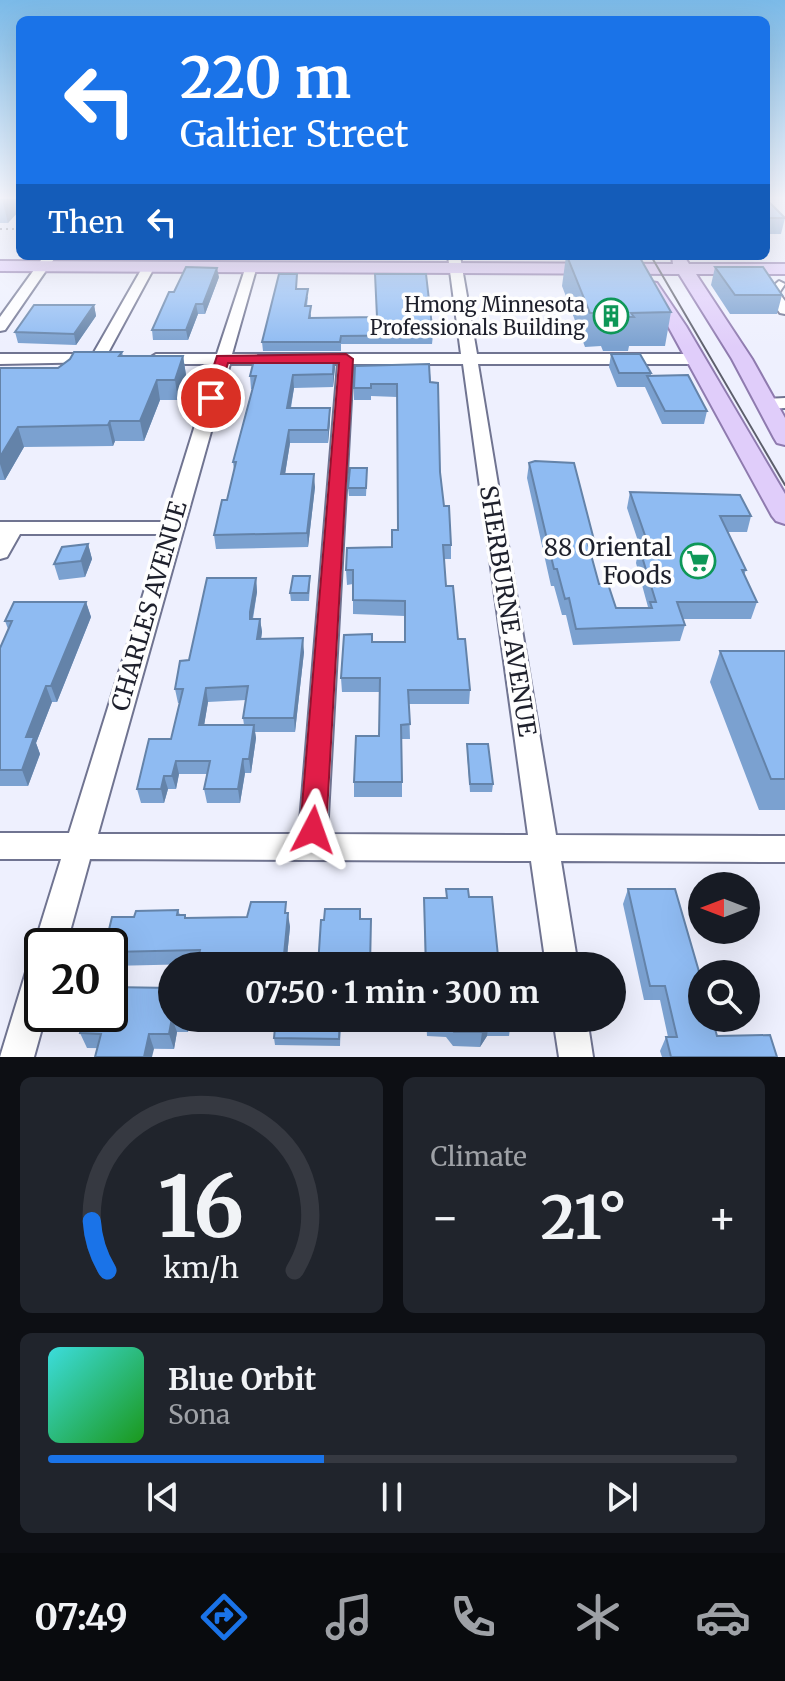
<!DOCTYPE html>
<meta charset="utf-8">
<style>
:root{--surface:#171b24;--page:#20242c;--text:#f1f3f6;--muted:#9ea1a6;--line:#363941;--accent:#1a73e8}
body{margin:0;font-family:Merriweather,serif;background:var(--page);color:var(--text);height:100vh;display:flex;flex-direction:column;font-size:30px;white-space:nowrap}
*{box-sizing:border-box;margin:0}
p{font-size:26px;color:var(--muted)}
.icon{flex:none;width:44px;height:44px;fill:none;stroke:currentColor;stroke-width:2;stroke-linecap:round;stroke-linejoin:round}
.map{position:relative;height:1057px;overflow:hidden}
.details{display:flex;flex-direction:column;gap:20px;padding:20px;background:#0d0f14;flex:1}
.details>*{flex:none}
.top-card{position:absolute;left:16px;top:16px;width:754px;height:244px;border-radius:12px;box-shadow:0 8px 32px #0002;background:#1a73e8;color:#fff;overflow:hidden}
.needle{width:52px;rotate:270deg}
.buttons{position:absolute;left:688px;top:872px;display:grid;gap:16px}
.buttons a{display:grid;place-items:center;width:72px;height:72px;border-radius:50%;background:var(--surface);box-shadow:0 8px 32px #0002;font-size:40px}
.speed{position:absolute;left:24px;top:928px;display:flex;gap:16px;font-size:40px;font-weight:700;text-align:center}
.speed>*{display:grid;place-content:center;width:104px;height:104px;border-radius:50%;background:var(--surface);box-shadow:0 8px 32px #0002;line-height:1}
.speed .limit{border:4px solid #111;border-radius:12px;background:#fff;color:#111}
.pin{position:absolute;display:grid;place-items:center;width:68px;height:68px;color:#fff;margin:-34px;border:4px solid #fff;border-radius:50%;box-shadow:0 2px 8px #0007}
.me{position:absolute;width:88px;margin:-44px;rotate:4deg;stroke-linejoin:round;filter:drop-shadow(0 0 6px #0008)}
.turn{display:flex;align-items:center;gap:28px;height:168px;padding:0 32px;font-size:36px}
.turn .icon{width:104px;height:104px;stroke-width:2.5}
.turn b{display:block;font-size:56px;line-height:68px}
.then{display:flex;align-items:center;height:76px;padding:0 32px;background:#0003;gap:16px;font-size:30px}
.big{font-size:60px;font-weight:700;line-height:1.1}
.details .widget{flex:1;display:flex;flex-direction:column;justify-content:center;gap:12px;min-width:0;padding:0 28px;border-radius:12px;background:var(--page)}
.details .dial{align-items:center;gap:0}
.dial svg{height:208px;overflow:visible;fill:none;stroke:var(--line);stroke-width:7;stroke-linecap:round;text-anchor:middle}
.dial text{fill:var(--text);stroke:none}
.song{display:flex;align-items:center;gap:24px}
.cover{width:96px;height:96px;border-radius:12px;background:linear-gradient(135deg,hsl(180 70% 55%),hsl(120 70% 35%))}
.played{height:8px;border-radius:4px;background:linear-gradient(90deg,var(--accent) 40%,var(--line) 40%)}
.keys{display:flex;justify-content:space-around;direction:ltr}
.heat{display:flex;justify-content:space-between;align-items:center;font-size:44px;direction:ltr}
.details .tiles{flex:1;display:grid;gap:20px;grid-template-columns:1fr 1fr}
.widget:last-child{grid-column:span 2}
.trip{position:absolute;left:158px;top:952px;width:468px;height:80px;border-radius:40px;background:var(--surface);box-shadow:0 8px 32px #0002;font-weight:700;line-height:80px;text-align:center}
.tab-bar{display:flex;height:128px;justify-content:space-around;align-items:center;background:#090b0e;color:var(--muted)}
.tab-bar .icon{width:56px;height:56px}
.tab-bar .active{color:var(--accent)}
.tab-bar b{font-size:36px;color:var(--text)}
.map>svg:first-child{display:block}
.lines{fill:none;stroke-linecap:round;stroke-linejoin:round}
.minor-casing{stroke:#707491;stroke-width:4}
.major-casing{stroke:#8f7baf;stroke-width:4}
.path{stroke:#818390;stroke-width:2;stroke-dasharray:2 4;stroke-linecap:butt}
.minor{fill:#fff;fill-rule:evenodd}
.major{fill:#e0cdfa;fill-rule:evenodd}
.tram{stroke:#5d5f6c;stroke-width:2}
.wall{fill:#7ba1d0;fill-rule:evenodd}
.shaded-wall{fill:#6483a9}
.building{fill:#8fbbf2;stroke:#6483a9;stroke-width:2}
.route{fill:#e11d48;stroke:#92132f;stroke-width:2}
.labels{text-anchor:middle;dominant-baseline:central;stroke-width:7;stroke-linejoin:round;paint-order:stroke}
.far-poi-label{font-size:20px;fill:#1e202c;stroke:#fefefe;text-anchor:end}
.poi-label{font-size:24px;fill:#1e202c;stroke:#fefefe;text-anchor:end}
.street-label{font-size:24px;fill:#1e202c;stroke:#fefefe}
</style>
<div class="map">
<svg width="785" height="1057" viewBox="0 0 785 1057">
<rect width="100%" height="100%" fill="#eef0fe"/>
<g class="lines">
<g class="minor-casing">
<path id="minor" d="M44 256H56L5 330 0 331V317Z
M448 256H460L477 354H696L704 359 696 364H478L556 835 785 836V862L561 861 578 966H546L531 861 90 859 66 946H42V1014H46L34 1057H0L26 972 31 961 39 957 34 946 61 859H0V833H69L162 534H20L7 557 0 559V522H165L214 364H156L148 359 156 354H217L247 263 257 266 232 354H461ZM230 364H338L299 834H98ZM353 364H463L528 835 327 834Z
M145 263 155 266 103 362 0 364V354H93Z
M779 281 785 284 779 293 785 301V314L780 313 765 293Z
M785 398V408L766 409 758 404 766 399Z
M553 1018H587L593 1057H559Z"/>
</g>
<g class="major-casing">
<path id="major" d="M672 256H684L689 264H785V274H696L752 359 785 418V445L777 443 774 438 732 359 679 274 0 271V261L673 264Z
M651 282 657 283 686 326 785 494V524L776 521 772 516 668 326 642 287Z"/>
</g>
<path class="path" d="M0 229H16"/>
<use href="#minor" class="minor"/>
<use href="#major" class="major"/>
<path class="tram" d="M651 256 785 485"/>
</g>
<path class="wall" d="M0 199H20L8 223H0Z
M766 199 785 218 781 234H766Z
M566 256 671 312 665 346H629L628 351H603L601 346 585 347 562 286Z
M715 267 782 295 777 314H730L711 285Z
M297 274V289L308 297 307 306 311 315V318L433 335 432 344H341V351H263L262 342Z
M219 277 205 314H198L188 340H153L152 330Z
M94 305 96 316 76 345 18 343 15 332Z
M122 352 123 356H183L186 375 178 400H160L144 441H115L113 446 24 447 5 480H0V368H58L70 359Z
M611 354 651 373V376L707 411 704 424H662L645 387H617L609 367Z
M429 364 444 506 451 545V559H444L446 586 470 690 469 704H409L410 739H402V797H354V782L379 736V692H342L341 678 372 642H405V616L353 614V584L347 585 346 570 392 547 398 530 397 397 371 396V400H354V388Z
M335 367 333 387 294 388 291 408 330 421 328 443H290L285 474 315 487 308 547 216 549 214 535 227 500 234 470 233 462 252 389H251L250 376Z
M529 463 594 540 591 556 599 584 616 608 648 607 636 563 639 547H640L627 508 630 492 751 516 747 532H727L746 570 744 575 757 602 751 619H683L685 625 680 641 573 645 566 615H562L554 586H551L527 478Z
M367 475 366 496H349L348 488Z
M88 544 92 559 85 577 59 580 54 564Z
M256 578 257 592 253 619H260L262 632 261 639 304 652 295 732H255L256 738 251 773H245L240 803H207L204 789 207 774H179L176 789H168L164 803H141L137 789 171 739 180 703H178L175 689 189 660ZM246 700 243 718 244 725H204L208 702Z
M310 584 309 601H291L290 593Z
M86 602 91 617 57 702H52L36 743 40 754 28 786H0V648L8 629 5 621Z
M720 651H785V810H759L710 682Z
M467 744 493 784 492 792H470L467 752Z
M446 889 469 897 499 966H425L424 898H446Z
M628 889 717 1036 777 1057H662L660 1051 666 1037H668L660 1000H644L623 904Z
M178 910 180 915 186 918 247 917 287 913 290 927 286 966H197V964L110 966V946L134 917Z
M172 1018H190L188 1032H177L174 1049 87 1048 80 1033Z
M276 1018H341L340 1046 275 1045 274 1038Z
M426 1018H511V1021L509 1036H487L480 1047 453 1046 446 1037 427 1036Z"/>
<path class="shaded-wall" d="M2 199H20V210L8 223Z
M217 268 219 277 205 314 203 304Z
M196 304 198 314 188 340 186 330Z
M94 305 96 316 76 345 74 334Z
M334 355 335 367 333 387V374Z
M183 356 186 375 178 400 175 380Z
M293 375 294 388 288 421 287 408Z
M157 380 160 400 144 441 140 421Z
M330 408V421L328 443V430Z
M110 421 115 441 113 446 108 425Z
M18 427 24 447 5 480 0 464V457Z
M289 430 290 443 283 487 281 474Z
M314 474 315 487 308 547 307 533Z
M88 544 92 559 85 577 81 561Z
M256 578 257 592 251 626 250 612Z
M86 602 91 617 57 702 51 686Z
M260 619 262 632 259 652 257 639Z
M303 638 304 652 295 732 294 718Z
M46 686 52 702 36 743 40 754 28 786 22 770 26 737Z
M206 688 208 702 202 738 199 725Z
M254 725 256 738 251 773 249 759Z
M243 759 245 773 240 803 238 789Z
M176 761 179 774 176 789 172 776Z
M164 776 168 789 164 803 161 789Z
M288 913 290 927 286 966H283Z
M172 1018 177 1032 174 1049 169 1034Z
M183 1018H190L188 1032Z
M489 1021 487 1036 480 1047 482 1032Z
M149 1034 154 1049 152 1057H144Z"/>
<path class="building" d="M766 199 785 218H766Z
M567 256H639L671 312 631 313 634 317H608L606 313H590Z
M186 267 217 268 203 304H196L186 330H152L169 292H174Z
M715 267H763L782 295H735Z
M279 274H297L296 289H308L305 306H311L309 318 377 317 375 274H426L433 335 341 336 340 342H262Z
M34 305H94L74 334 15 332Z
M74 352H122L119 356H183L175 380H157L140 421H110L108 425 18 427 0 457V368H58L70 359Z
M611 354H640L651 373H619Z
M258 355H334L333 374 293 375 287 408H330L328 430H289L281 474H314L307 533 214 535 222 500H227L236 462H233L256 376H250L254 360Z
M429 364 430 382 438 383 440 472 444 506H449L451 545H443L446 586H453L458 639H465L470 690H408L410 724 401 725 402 782H354L356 736H379L380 678H341L344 635 372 634V642H405V601L353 600V570H346L347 548 392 547V530H398L397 384H371V388H354L355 366Z
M688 375 707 411H665L647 376Z
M535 461 574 463 594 540H587L599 584H608L616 608H652L650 602H656L639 547H649L630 492 740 495 751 516H720L746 570H742L757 602H677L685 625 576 629 569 598 565 599 557 569H554L529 463Z
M350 468H367L366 488H348Z
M88 544 81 561 54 564 62 547Z
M293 576H310L308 593H290Z
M207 578H256L250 612V619H260L257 639 303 638 294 718H243L248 686 206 688 199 725H254L249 759H243L238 789H204L210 761H176L172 776H164L161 789H137L149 739H171L183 689H175L180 661 189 660Z
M14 602H86L51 686H46L26 737H34L22 770H0V648L12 621H5Z
M720 651H785V779H771Z
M467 744H488L493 784H470Z
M446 889H468L469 897H492L499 966H426L424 898H447Z
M628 889H675L702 982V1018H712L717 1036 770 1035 777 1057H671L666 1037H677L665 986H650Z
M251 902H286L285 913H288L283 965 197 966 200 950 110 952V946H105L112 917H134L136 911 178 910 177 915H185V918L247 917Z
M325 909H360V919H371L370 966H318L321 920H324Z
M110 987 172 988V1018L169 1034H149L144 1057H95L101 1034 80 1033 85 1014H110Z
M276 1018H340L339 1039 274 1038Z
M427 1018H511V1021H489L482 1032H454L447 1022 428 1021Z"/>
<linearGradient id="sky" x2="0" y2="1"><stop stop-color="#7bbae8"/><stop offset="0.57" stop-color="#f7f8ff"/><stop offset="1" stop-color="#f7f8ff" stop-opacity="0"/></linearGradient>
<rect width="785" height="347" fill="url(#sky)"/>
<path class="route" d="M346 354 353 359 326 830 322 838 313 841 304 838 300 830 339 363H228L216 402 211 403 203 398 217 356Z"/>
<defs>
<g id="building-ring" transform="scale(1.8)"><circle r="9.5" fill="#fefefe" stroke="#0e9757" stroke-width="1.5"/><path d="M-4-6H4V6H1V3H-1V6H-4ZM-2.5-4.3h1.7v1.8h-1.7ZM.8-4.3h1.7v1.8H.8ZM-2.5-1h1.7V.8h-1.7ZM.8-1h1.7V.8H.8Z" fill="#0e9757"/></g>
<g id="supermarket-ring" transform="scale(1.8)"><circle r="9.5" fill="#fefefe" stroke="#0e9757" stroke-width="1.5"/><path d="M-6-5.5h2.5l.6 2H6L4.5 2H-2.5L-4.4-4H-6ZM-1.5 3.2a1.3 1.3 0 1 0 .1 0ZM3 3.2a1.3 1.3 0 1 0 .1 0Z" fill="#0e9757"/></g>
</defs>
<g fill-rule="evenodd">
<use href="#building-ring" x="611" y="316"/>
<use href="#supermarket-ring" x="698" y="561"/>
</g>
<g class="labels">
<g class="far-poi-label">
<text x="585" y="304">Hmong Minnesota<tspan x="585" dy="23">Professionals Building</tspan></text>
</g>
<g class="poi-label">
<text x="672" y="547">88 Oriental<tspan x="672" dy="28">Foods</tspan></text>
</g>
<g class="street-label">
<text transform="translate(149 606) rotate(-74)">CHARLES AVENUE</text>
<text transform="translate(508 611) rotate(81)">SHERBURNE AVENUE</text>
</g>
</g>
</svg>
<div class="buttons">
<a><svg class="needle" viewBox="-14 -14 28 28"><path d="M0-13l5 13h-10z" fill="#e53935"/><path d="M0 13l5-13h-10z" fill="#9ea1a6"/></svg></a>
<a><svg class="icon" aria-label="search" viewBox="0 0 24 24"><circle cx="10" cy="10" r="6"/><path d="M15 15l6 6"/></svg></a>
</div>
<div class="speed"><div class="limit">20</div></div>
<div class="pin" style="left:211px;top:398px;background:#d93025"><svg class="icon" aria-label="arrive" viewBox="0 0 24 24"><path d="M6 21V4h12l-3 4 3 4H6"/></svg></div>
<svg class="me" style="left:313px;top:830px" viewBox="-20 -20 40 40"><path d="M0-17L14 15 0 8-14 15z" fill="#e11d48" stroke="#fff" stroke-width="4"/></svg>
<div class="trip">07:50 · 1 min · 300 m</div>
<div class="top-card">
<div class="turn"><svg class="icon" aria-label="left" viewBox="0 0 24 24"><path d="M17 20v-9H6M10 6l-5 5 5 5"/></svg><div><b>220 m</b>Galtier Street</div></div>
<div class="then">Then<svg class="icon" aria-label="left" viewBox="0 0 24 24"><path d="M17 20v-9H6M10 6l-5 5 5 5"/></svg></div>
</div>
</div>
<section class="details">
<div class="tiles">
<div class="widget dial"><svg viewBox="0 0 100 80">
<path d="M14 69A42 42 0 1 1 86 69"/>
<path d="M14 69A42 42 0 0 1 8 50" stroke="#1a73e8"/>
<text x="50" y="56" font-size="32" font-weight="700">16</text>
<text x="50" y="72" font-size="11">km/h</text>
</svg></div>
<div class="widget"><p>Climate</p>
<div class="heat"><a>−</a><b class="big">21°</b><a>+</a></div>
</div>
<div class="widget">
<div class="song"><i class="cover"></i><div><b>Blue Orbit</b><p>Sona</p></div></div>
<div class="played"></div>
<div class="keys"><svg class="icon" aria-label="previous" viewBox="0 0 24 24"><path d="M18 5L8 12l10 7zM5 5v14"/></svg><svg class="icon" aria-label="pause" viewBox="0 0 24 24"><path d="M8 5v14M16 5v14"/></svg><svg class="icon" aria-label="next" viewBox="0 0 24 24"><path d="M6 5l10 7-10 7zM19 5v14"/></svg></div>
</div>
</div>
</section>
<nav class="tab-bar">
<b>07:49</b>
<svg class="icon active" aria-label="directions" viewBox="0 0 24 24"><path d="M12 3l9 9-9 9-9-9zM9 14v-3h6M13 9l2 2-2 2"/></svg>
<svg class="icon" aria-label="music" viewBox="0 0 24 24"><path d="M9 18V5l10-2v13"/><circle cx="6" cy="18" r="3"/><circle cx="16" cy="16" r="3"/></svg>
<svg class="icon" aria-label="phone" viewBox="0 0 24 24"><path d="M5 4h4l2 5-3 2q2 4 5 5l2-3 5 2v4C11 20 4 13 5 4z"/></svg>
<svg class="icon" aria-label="climate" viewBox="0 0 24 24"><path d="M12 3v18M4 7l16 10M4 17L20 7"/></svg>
<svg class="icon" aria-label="car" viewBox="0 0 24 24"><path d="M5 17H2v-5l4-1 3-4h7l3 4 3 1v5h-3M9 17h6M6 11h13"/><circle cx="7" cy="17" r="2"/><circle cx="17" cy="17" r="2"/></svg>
</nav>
